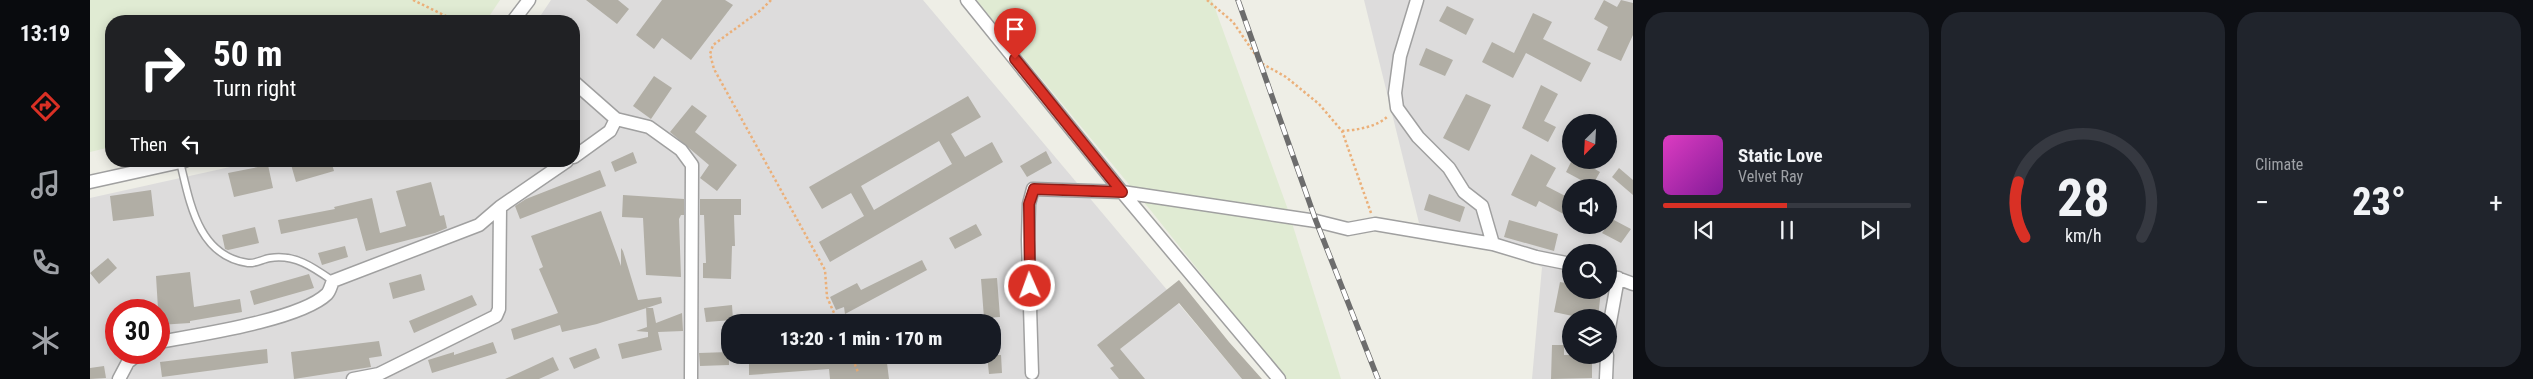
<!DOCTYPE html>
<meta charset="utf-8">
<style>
:root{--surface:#171b24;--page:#20242c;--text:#f1f3f6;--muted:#9ea1a6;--line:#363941;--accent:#d93025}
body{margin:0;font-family:"Roboto Condensed",sans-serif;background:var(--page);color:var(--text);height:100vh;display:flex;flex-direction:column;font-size:19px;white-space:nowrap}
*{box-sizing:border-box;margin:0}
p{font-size:16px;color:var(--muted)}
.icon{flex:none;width:28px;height:28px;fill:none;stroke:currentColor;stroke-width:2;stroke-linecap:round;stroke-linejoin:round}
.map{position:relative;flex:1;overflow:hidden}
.details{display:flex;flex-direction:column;gap:12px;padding:12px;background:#0d0f14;width:900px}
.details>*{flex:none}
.hud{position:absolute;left:15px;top:15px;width:475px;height:152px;border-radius:20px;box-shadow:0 2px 12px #0003;background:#202124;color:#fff;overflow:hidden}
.needle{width:32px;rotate:204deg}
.tools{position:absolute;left:1472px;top:114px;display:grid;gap:10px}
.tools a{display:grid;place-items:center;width:55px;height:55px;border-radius:50%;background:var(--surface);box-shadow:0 2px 12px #0003;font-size:25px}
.speed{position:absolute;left:15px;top:299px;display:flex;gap:10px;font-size:25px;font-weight:700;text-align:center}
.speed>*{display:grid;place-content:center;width:65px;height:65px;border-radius:50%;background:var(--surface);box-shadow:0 2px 12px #0003;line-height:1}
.speed .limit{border:8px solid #d22;background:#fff;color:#111}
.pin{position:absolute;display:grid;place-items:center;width:42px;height:42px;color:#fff;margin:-51px -21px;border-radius:50% 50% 50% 0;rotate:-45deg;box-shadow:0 0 5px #0007}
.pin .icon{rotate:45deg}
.me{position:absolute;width:55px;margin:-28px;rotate:358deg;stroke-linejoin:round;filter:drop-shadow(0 0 4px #0008)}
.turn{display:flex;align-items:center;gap:18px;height:105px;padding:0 25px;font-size:22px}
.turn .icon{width:65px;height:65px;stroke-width:2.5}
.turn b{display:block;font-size:35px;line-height:42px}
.then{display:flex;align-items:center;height:48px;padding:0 25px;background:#0003;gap:10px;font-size:19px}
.big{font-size:38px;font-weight:800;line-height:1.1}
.details .tile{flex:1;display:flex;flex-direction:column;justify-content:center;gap:8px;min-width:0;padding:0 18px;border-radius:20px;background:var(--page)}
.details .dial{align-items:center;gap:0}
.dial svg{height:130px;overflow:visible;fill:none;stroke:var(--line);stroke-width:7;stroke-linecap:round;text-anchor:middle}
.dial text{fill:var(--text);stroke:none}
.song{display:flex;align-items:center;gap:15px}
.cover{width:60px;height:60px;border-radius:8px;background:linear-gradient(135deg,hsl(310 70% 55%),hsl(290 70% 35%))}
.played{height:5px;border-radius:2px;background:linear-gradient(90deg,var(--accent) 50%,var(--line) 50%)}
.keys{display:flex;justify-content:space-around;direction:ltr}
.heat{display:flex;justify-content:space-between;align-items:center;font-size:28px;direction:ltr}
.details .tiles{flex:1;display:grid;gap:12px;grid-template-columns:repeat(3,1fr)}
.trip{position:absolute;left:631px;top:314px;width:280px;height:50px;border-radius:20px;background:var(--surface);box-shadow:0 2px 12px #0003;font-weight:800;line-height:50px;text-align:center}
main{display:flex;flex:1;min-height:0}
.tab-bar{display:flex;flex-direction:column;width:90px;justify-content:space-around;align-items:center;background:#090b0e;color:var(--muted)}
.tab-bar .icon{width:35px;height:35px}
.tab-bar .on{color:var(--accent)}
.tab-bar b{font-size:22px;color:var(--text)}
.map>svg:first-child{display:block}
.residential{fill:#dddcdc;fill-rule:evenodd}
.farmland{fill:#e0ebd3}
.building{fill:#b1aea5;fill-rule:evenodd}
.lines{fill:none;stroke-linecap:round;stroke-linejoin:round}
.service-casing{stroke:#a0a0a0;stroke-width:9}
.minor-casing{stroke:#a0a0a0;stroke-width:15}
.path{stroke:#ebb07a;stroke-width:2.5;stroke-dasharray:2.5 2.5;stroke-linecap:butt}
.service{stroke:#fff;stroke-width:6}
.minor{stroke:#fff;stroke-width:12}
.rail-casing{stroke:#6d6d6d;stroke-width:5.5}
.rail{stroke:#fff;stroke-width:4;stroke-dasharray:11;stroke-linecap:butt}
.route-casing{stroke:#8d1f18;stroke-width:12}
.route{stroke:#d93025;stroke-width:9}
</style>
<main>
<nav class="tab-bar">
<b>13:19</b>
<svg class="icon on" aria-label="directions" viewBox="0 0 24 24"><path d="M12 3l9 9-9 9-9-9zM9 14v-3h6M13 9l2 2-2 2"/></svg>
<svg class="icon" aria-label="music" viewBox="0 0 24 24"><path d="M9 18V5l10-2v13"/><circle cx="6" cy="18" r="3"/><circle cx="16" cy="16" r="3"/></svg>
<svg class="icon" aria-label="phone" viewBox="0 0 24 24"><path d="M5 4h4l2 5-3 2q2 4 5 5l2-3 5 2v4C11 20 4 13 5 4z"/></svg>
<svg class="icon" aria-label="climate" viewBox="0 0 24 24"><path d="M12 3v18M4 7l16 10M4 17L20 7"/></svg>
</nav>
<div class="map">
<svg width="1543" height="379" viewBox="0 0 1543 379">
<rect width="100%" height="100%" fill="#eeeee6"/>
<path class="residential" d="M461 0H833L1152 379H0V198L167 161H484V21H447ZM26 310H69V352H26ZM640 322H902V355H640Z
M1274 0H1543V379H1442L1452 267 1329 223ZM1481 122H1519V160H1481ZM1481 188H1519V225H1481ZM1481 252H1519V290H1481ZM1481 318H1519V355H1481Z"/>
<path class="farmland" d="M0 0H410L398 18 394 21H21V147L0 152Z
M886 0H1122L1197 207 1251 379H1195L1062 212Z"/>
<path class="building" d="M496 0H528L539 9 527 24Z
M572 0H635L643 5 601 60 572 38 564 49 546 35Z
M1514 0 1527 7 1531 0 1543 3V35L1531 61 1507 50 1518 27 1504 19Z
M1357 6 1384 19 1376 35 1349 21Z
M1443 13 1462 22 1453 39 1501 63 1491 82 1436 53 1423 78 1392 62 1402 42 1424 53Z
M1336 48 1363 60 1355 76 1329 65Z
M564 76 582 88 561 119 543 106Z
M1451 85 1468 94 1454 121 1466 127 1458 142 1432 128Z
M1376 94 1401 105 1379 151 1353 138Z
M878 96 891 117 861 134 875 157 902 142 913 162 740 262 729 242 774 216 761 193 732 209 719 187ZM849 141 862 164 784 210 771 186Z
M602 105 617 116 605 132 647 165 627 191 610 178 619 165 580 132Z
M956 151 962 163 937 177 930 166Z
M543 152 547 163 525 172 521 162Z
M1441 154 1466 168 1456 186 1481 199V218L1449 201 1446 207 1421 195Z
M1482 160H1489L1510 172 1502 186 1476 172Z
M200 161H241L244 171 206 182Z
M178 165 183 188 144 197 138 173Z
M1529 168 1543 180V195L1522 177Z
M510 170 516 186 430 219 425 206 436 199Z
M341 182 350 216 354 215 357 228 345 233 276 251 267 218 191 234 188 220 245 209 244 207 282 198 290 233 316 226 306 191Z
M61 190 64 216 23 221 20 196Z
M1339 194 1375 207 1370 222 1334 210Z
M533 195 594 199V215H591L589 219 591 277 556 275 553 218 532 217Z
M610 199H651V215H644L645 246H642L641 279 613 278V263H616L614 215H610Z
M511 211 531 266V248L533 251 548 300 571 297 572 303 507 324 472 332 470 325 424 340 421 329 468 313 449 269 453 267 441 236Z
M1522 219 1541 229 1531 243 1512 233Z
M1419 220 1468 234 1464 251 1414 237Z
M886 224 892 235 865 249 859 238Z
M165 227 169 243 138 250 135 249 132 235Z
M255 246 258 257 232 265 228 253Z
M18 258 27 268 9 284 0 273Z
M832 260 837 270 755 314 754 307 746 310 740 297 767 283 771 290Z
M100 272 104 307 150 299 152 312 100 321V323L69 325 66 276Z
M219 274 224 288 164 305 160 291Z
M331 274 335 290 303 299 299 283Z
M907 278 910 317 894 318 891 279Z
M1089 280 1139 342 1172 379H1152L1089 303 1030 349 1055 379H1029L1020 368 1024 366 1007 345Z
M1470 282 1481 284V290H1511L1508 318H1492L1464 312Z
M382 295 387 305 324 333 319 321Z
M642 305 643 320 616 322 614 308Z
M556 308H563L566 323 592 313 593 331 568 332 572 350 532 359 528 344 558 337V332L546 331 557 327Z
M289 341 292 356 279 358 281 367 204 379 201 352Z
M403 342 407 353 342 373 338 360 364 352V355Z
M1462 345H1474V355H1502V378L1461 379Z
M506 348 510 358 484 369 479 358Z
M177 349 178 363 72 377 70 362Z
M639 352V365L610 366 609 353Z
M748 355H796L799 379H740L739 369 659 375V363Z
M897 355H911L912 373 899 374Z
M463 357 469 370 449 379H415Z
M14 366 16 378 0 379V368Z"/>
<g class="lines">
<g class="service-casing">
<path id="service" d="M90 162C100 203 108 256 158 263 165 264 173 259 180 258 205 254 223 267 243 281"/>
</g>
<g class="minor-casing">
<path id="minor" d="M877 0 1032 192 1189 379
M1327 0 1310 56 1305 93 1307 108 1328 137 1359 168 1374 192 1392 206 1403 244
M423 21 439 0
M484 82 526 119 559 127 591 150 602 165 601 379
M484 157 520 131 526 119
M0 182 95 161
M1519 275 1543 284
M1519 328 1528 278
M69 342C107 335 210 320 237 294 240 291 241 285 243 281L389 225 410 207 477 161
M942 373 938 240 939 204 943 189 1032 192 1226 221 1258 229 1285 224 1403 244 1446 257 1481 264
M29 379 38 362 51 352
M263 379 289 374 406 316 409 309 410 207
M1516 379 1517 355"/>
</g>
<path class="path" d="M323 0 366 21
M681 0 671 10 623 45 620 54 624 69 735 270 737 297 748 322
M1117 0 1143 22 1171 63 1196 77 1229 104 1252 131 1281 213
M1252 131C1267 130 1287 127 1298 116
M761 355 768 372"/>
<use href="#service" class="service"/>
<use href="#minor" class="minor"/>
<g class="rail-casing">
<path id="rail" d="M1148 0 1226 221 1288 379"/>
</g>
<use href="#rail" class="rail"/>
</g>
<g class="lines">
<g class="route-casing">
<path id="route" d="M925 59 1032 192 944 189 939 204 940 286"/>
</g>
<use href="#route" class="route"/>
</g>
</svg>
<div class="tools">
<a><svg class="needle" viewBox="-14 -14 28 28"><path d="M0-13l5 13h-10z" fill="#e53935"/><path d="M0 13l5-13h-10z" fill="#9ea1a6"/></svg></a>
<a><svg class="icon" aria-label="sound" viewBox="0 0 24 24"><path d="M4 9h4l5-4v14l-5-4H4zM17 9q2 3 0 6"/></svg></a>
<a><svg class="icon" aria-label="search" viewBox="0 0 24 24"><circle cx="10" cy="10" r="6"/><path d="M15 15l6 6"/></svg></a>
<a><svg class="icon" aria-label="layers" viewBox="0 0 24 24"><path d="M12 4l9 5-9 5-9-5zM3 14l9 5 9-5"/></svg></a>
</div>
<div class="speed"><div class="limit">30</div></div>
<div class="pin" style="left:925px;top:59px;background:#d93025"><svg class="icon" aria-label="arrive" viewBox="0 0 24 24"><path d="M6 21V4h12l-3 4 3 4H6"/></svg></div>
<svg class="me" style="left:940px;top:286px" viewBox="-20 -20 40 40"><circle r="17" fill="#d93025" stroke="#fff" stroke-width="3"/><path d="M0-11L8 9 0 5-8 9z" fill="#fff"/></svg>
<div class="trip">13:20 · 1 min · 170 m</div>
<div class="hud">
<div class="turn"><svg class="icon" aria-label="right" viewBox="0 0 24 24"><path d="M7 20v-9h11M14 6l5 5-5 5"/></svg><div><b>50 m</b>Turn right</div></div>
<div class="then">Then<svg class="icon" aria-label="left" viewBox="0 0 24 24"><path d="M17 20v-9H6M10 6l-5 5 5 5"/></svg></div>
</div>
</div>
<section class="details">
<div class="tiles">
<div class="tile">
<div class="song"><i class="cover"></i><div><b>Static Love</b><p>Velvet Ray</p></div></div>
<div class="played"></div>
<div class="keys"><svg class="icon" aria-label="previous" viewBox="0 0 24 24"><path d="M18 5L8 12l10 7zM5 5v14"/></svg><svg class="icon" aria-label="pause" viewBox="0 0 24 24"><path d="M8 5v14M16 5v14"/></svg><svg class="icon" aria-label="next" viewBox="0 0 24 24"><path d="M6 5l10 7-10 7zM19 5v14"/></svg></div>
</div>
<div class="tile dial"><svg viewBox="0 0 100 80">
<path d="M14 69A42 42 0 1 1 86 69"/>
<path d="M14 69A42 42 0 0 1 10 35" stroke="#d93025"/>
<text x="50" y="56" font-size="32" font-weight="700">28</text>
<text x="50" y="72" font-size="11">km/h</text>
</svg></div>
<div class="tile"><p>Climate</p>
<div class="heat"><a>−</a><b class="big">23°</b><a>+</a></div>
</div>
</div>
</section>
</main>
